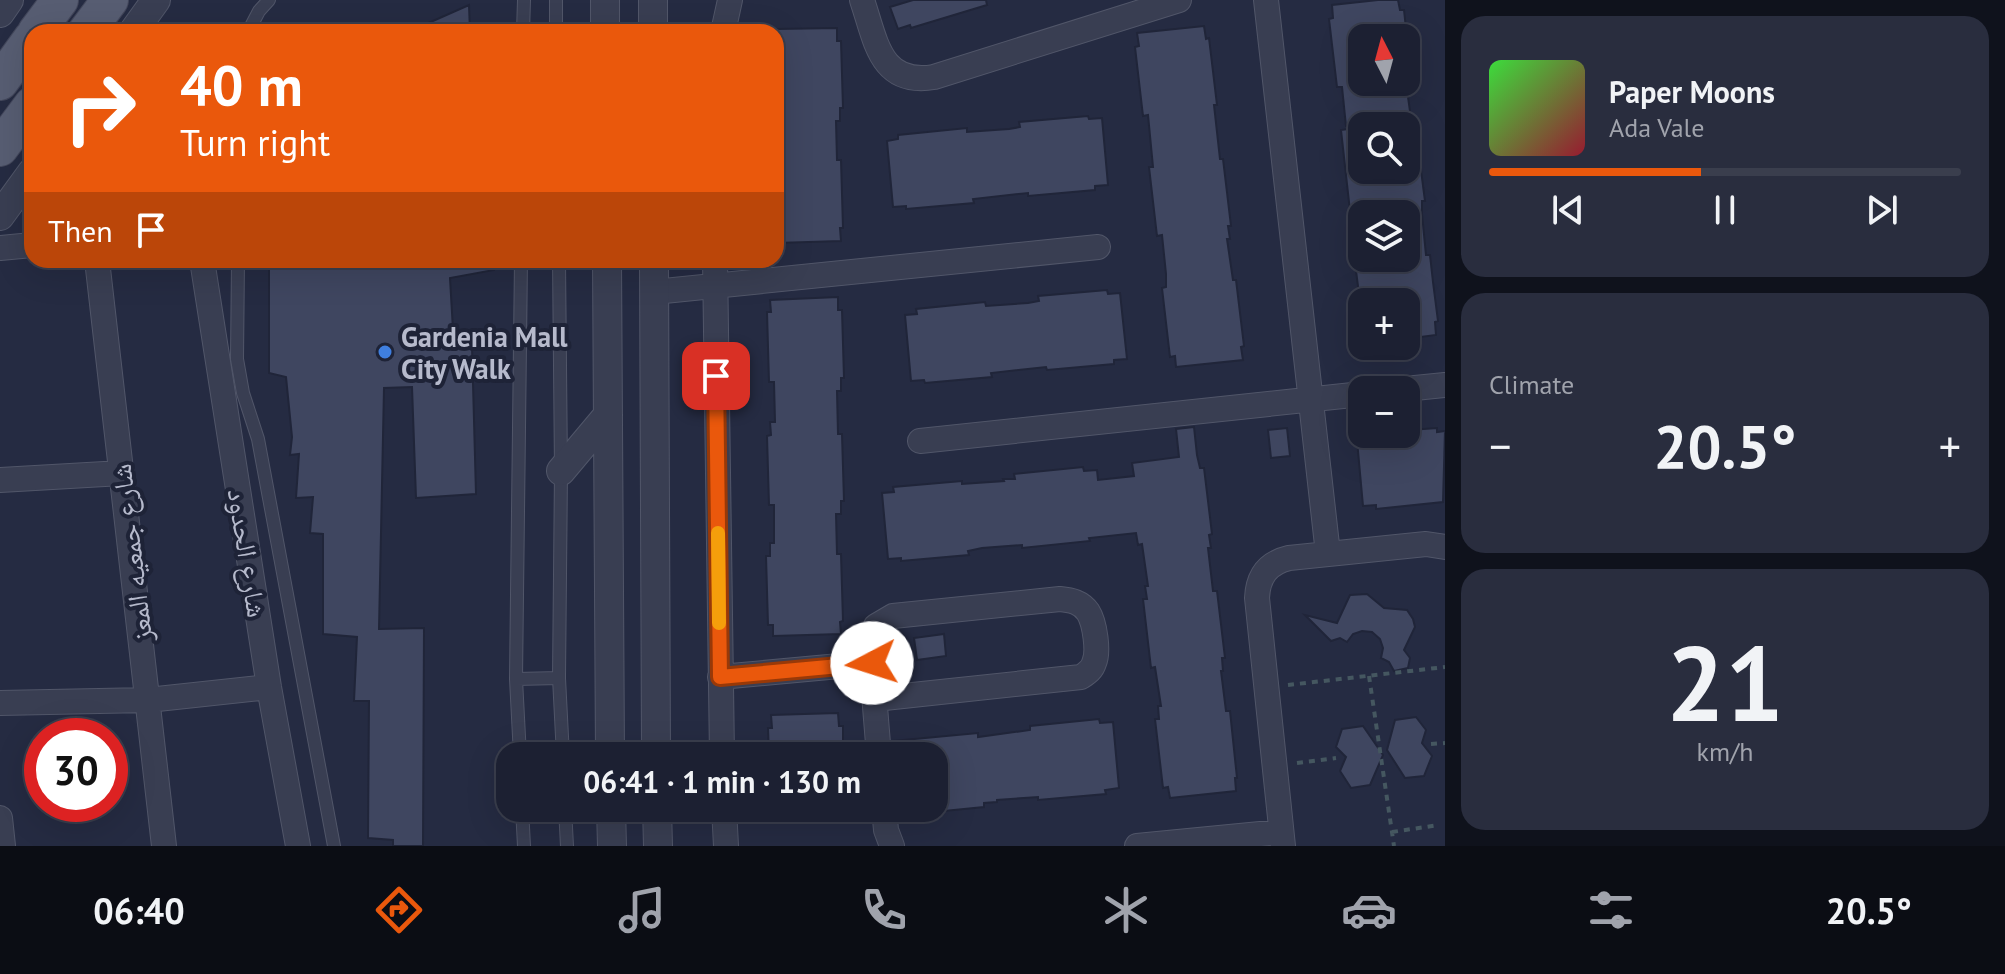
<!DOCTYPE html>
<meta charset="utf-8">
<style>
:root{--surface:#1c2032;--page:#292d3e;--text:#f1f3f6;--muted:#a0a3ac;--line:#3a3e4d;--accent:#ea580c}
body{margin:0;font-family:"PT Sans","Noto Naskh Arabic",sans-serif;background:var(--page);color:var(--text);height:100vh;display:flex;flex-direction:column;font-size:30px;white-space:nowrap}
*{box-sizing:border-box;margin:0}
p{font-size:26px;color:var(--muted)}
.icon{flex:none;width:44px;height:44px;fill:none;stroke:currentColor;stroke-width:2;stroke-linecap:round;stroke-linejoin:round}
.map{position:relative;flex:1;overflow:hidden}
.details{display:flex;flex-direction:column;gap:16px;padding:16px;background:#0f121c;width:560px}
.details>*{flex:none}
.hud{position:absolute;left:24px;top:24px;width:760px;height:244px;border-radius:24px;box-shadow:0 8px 32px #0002,0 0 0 2px var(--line);background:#ea580c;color:#fff;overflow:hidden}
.needle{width:52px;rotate:354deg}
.tools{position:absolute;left:1348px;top:24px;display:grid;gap:16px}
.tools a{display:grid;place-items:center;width:72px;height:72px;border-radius:16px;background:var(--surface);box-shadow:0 8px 32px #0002,0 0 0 2px var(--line);font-size:40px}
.speed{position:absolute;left:24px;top:718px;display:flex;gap:16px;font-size:40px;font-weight:700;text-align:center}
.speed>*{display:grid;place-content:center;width:104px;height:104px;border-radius:50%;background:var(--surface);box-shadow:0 8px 32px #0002,0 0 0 2px var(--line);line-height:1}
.speed .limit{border:12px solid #d22;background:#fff;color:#111}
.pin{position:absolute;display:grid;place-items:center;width:68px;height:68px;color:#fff;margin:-34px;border-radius:16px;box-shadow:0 4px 12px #0006}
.me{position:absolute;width:88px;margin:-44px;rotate:265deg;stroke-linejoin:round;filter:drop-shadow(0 0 6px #0008)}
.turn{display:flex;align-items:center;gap:28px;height:168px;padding:0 24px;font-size:36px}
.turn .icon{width:104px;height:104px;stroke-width:2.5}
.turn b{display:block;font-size:56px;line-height:68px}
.then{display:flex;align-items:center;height:76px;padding:0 24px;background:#0003;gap:16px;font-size:30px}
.big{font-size:60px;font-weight:700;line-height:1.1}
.details .tile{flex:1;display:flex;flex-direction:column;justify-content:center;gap:12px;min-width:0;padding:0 28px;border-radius:24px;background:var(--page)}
.details .dial{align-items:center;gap:0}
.dial b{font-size:104px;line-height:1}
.song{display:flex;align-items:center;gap:24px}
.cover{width:96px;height:96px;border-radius:12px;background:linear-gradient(135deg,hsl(120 70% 55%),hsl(350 70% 35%))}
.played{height:8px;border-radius:4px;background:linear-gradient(90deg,var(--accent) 45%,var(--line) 45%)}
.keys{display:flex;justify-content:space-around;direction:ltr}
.heat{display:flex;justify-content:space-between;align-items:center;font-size:44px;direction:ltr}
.trip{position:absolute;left:496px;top:742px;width:452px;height:80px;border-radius:24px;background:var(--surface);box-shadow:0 8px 32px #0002,0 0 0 2px var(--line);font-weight:700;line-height:80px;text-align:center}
.tabs{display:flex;height:128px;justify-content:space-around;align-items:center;background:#0b0d14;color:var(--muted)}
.tabs .icon{width:56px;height:56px}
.tabs .on{color:var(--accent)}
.tabs b{font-size:36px;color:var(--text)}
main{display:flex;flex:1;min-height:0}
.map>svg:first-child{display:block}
.building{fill:#3f4660;stroke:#202539;stroke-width:2}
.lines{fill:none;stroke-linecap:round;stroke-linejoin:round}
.service-casing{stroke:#515669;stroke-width:14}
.minor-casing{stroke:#515669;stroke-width:26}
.tertiary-casing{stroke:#515669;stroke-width:30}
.primary-casing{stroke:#43475b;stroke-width:38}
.path{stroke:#455760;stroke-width:4;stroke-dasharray:6 6;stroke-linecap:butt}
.service{stroke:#393e52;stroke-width:12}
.minor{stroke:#393e52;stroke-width:24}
.tertiary{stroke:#393e52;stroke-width:28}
.primary{stroke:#575d72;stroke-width:36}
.route-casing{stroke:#983908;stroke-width:20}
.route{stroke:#ea580c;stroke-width:14}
.slow{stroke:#f59e0b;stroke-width:14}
.shop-dot{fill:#3f7fe0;stroke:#1e2337;stroke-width:3}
.labels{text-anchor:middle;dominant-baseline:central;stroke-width:8;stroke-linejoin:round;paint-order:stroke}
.poi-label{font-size:28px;font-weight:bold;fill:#b6bacc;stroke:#1e2337;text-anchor:start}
.street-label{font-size:28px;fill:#b6bacc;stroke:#1e2337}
</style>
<main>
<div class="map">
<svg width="1445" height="846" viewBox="0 0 1445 846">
<rect width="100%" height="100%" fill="#252b42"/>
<path class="building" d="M913 0H986L987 5 911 28 910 25 898 29 890 7Z
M1378 0H1398L1400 10H1404L1407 38H1362V82H1406L1412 126H1346L1342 87H1337L1329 19 1333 18 1332 5Z
M469 5 470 32H408Z
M1204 26 1206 39 1209 38 1217 105H1214L1220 159H1223L1231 226H1228L1230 239H1227L1233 280H1236L1244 346 1241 347 1243 360 1176 367 1175 356 1170 357 1162 288 1166 287V274L1162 235 1157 236 1149 167H1153L1148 115 1143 116 1135 47 1139 46 1137 33Z
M837 28V41H841L843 108H840V121H836L837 160H841L843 228H840L841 241 776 243V29Z
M1088 116 1089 119 1102 118 1108 185 1095 186V190L1028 196V193L973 199 974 203 906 209V206L893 207 887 141 898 139V135L967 128V132L1009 129 1020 127 1019 122Z
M1362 127V170H1421L1425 201H1422V214L1426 255H1430L1433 282 1438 321 1435 322 1436 335 1413 338 1411 322 1406 323V302H1360L1355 263H1359V258H1406V214H1356L1355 211H1350L1341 130Z
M269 260H494V270L450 278 454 347H472L476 494 416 498 412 387 384 388 379 629 424 628 423 846H393V840L368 838 369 701H354L357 637 323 634V534L310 533 313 497 296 498 299 454 290 455 292 437 286 377 269 373Z
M1107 290 1108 294 1120 293 1127 359 1114 360V364L1047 370 1046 367 991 373 992 377 925 383 924 380 911 381 905 315 917 314 916 309 985 302 986 306 1028 303 1039 301 1038 296Z
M838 297V310H842L844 378H841V391H837L838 434H842L844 501H841V514H836L837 554H841L843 621 840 622 841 634 773 636V625H768L766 556H770V543H774V505H769L767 436 771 435 770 422H775L774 382H769L767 312H771L770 300Z
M1194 427 1197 455 1200 468H1204L1212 534 1209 535 1211 548H1208L1213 591H1217L1225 658H1222L1223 671H1221L1226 711H1230L1237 778H1235L1236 791 1170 798 1168 787 1163 788 1155 719H1159L1158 706H1161L1155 667 1151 668 1143 599H1147L1145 586H1148L1142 544 1138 545 1136 533 1089 538 1090 541 1022 548V545L982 548 968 551 969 555 901 561V558L888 559 882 493 894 492 893 487 962 481V484L1004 481 1003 479H1015L1014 474 1083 467 1084 471 1097 470 1098 480 1134 476 1132 463 1179 457 1176 429Z
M1287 428 1290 456 1271 458 1268 430Z
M1437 428V432L1445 431 1443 502 1376 509V505L1363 506 1357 440 1368 439 1367 434H1410V430Z
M1367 594 1384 608 1407 610 1413 619 1415 627 1404 650 1410 658 1408 668 1394 671 1389 662 1381 658 1383 648 1380 639 1372 632 1362 631 1353 634 1347 642 1340 638 1331 641 1305 615 1337 623 1350 595Z
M944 634 946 656 917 660 914 638Z
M838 713 839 726H843V754H830V756L769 755 768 728H772L771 715Z
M1416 717 1426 730 1422 743 1432 756 1424 776 1405 778 1387 750 1395 720Z
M1099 719 1100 723 1113 722 1119 788 1105 790 1106 794 1038 800V797L997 800V802L984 803V807L934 812V756H894L893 741 978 733V737L1030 730V726Z
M1363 726 1383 755 1370 785 1351 788 1340 771 1346 757 1336 747 1342 729Z"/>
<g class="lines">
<g class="service-casing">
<path id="service" d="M556 0V32
M248 32 259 11 269 0
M523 32 524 0
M238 260 237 359 243 393 258 439 334 846
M559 260 561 471 559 678 563 756
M516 679 559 678
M520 756 516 679 521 260
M522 808 524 846
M565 808 567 846"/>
</g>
<g class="minor-casing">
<path id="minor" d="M862 0C876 41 880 86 934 77L1179 0
M1266 0 1328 554
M723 32 730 0
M0 248 32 245
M97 260 164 846
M202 260 269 687 298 846
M715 260 722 756
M654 292 1098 247
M1395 390 1445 385
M920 441 1362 394
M0 480 122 473
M720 677 872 663
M875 699 1081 677C1087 673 1092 670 1094 663 1099 652 1095 623 1088 612 1081 602 1071 600 1060 599L893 616 876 626 870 645 879 756
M0 703 148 700 269 687
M724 808 726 846
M884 808 886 830 892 846
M0 818 3 846
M1137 846 1281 832
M1283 846 1257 598C1258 576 1268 563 1289 558L1426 544 1445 547"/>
</g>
<g class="tertiary-casing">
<path id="tertiary" d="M605 0V32
M653 0V32
M0 13 9 0
M133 32 156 0
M0 216 32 172
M607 260 610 756
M654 260 656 756
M561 471 608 415
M611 808 612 846
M657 808 658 846"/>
</g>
<g class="primary-casing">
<path id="primary" d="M36 32 60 0
M86 32 110 0
M0 82 32 38
M0 148 32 105"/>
</g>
<path class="path" d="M1369 676 1394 846
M1288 685 1445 667
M1431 744 1445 743
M1297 763 1336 758
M1392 832 1439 825"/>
<use href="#service" class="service"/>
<use href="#minor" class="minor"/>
<use href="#tertiary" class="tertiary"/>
<use href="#primary" class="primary"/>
</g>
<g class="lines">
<g class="route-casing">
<path id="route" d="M716 376 720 677 872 663"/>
</g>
<use href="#route" class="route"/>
<path class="slow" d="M718 533 719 623"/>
</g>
<circle class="shop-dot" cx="385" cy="352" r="8"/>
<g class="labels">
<g class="poi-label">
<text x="401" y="336">Gardenia Mall<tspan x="401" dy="32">City Walk</tspan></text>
</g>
<g class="street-label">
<text transform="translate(131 553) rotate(-97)">شارع جمعيه المعز</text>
<text transform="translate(248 553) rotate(81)">شارع الحدود</text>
</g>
</g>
</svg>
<div class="tools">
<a><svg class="needle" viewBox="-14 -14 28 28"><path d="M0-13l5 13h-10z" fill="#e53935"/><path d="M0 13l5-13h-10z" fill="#a0a3ac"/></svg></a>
<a><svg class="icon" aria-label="search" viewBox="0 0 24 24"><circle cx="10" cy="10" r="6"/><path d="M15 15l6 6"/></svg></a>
<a><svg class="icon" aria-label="layers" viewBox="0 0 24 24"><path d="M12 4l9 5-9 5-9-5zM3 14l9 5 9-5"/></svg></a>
<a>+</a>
<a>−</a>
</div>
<div class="speed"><div class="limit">30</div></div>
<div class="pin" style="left:716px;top:376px;background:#d93025"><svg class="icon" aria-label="arrive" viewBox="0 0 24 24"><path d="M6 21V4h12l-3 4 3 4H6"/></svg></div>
<svg class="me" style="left:872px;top:663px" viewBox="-20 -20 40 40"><circle r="19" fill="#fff"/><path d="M0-13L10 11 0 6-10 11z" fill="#ea580c"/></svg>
<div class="trip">06:41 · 1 min · 130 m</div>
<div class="hud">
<div class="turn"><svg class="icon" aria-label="right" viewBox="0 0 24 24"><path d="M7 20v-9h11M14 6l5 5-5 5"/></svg><div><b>40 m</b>Turn right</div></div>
<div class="then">Then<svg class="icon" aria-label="arrive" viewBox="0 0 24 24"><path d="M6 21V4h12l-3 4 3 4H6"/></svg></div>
</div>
</div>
<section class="details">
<div class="tile">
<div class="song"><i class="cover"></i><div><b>Paper Moons</b><p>Ada Vale</p></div></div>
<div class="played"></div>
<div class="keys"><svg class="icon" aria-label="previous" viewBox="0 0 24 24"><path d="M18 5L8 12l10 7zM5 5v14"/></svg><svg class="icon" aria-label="pause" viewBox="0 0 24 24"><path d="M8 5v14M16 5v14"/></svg><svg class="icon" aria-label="next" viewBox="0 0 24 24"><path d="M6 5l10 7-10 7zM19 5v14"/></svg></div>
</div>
<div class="tile"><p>Climate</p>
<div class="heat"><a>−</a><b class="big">20.5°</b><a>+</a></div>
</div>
<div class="tile dial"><b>21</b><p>km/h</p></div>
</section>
</main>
<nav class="tabs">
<b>06:40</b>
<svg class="icon on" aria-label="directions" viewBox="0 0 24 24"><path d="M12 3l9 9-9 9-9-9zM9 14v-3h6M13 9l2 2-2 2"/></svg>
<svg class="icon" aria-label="music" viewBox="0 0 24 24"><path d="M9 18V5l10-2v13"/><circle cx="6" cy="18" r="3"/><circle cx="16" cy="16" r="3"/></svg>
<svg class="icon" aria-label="phone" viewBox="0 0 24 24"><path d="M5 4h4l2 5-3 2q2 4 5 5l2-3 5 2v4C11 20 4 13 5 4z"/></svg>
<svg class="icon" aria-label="climate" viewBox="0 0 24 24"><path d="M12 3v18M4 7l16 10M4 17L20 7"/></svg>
<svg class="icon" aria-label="car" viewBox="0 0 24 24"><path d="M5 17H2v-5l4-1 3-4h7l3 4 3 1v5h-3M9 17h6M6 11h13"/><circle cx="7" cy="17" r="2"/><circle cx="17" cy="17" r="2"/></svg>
<svg class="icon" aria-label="filters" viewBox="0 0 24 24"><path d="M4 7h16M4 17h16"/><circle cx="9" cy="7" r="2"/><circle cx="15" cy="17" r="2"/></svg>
<b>20.5°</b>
</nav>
